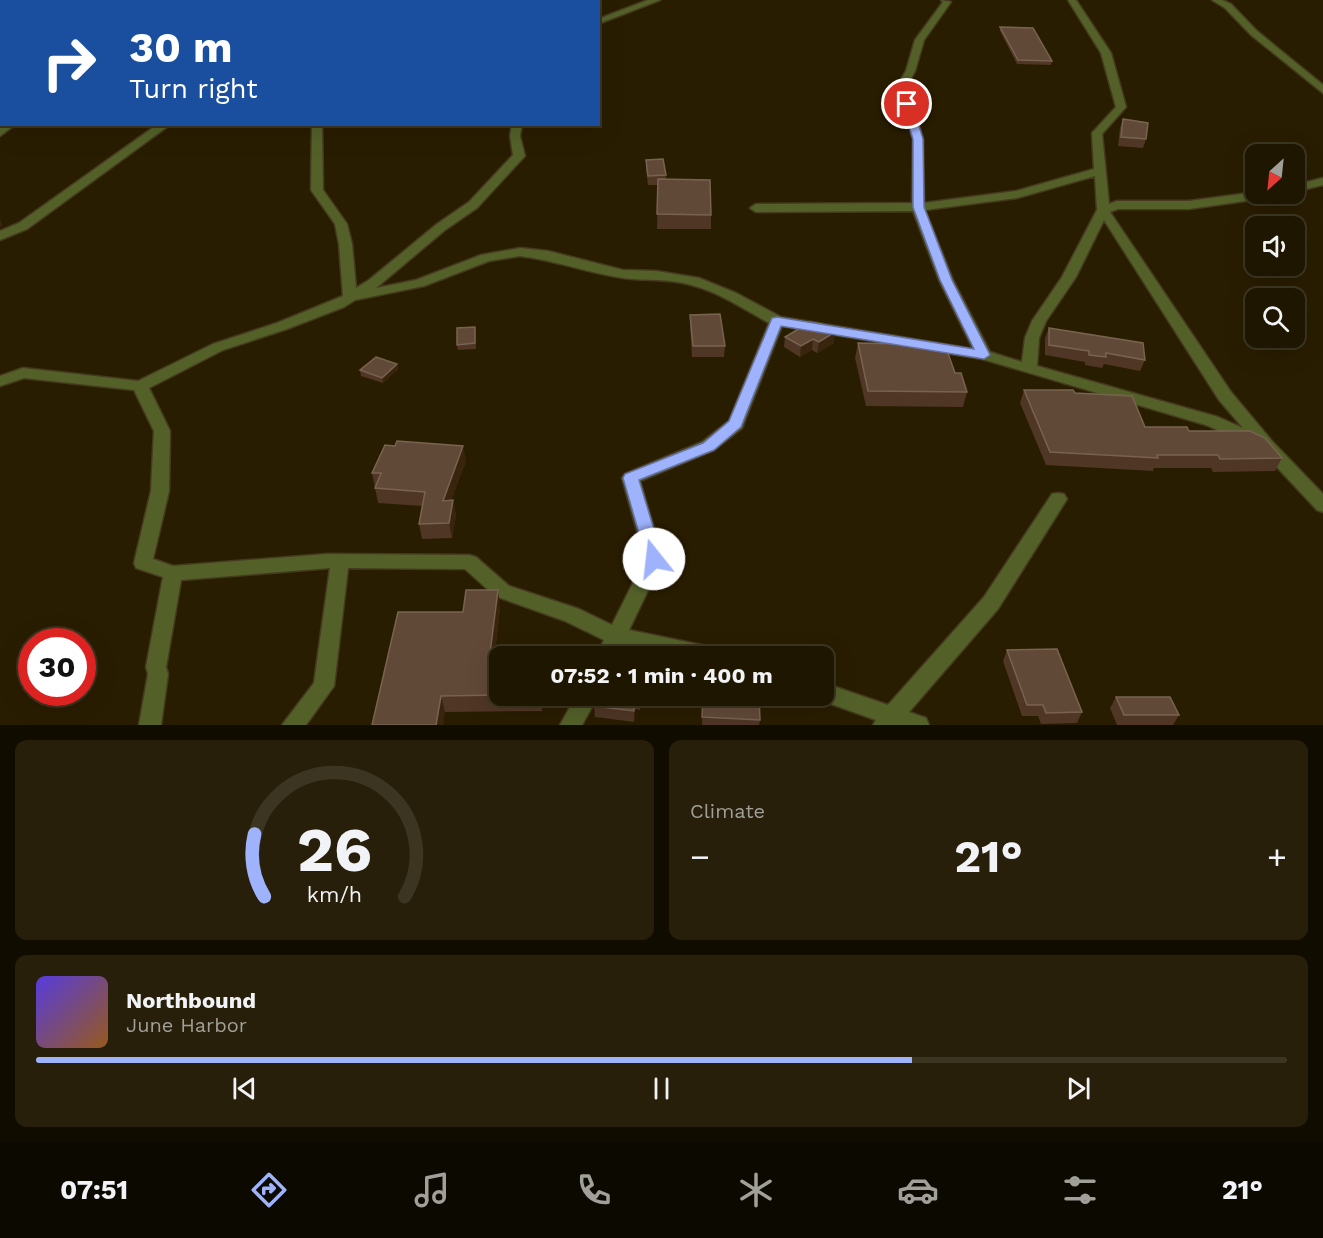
<!DOCTYPE html>
<meta charset="utf-8">
<style>
:root{--surface:#1f1600;--page:#271f0a;--text:#f1f3f6;--muted:#a19f99;--line:#3c3522;--accent:#9fb3fd}
body{margin:0;font-family:"Work Sans",sans-serif;background:var(--page);color:var(--text);height:100vh;display:flex;flex-direction:column;font-size:22px;white-space:nowrap}
*{box-sizing:border-box;margin:0}
p{font-size:20px;color:var(--muted)}
.icon{flex:none;width:33px;height:33px;fill:none;stroke:currentColor;stroke-width:2;stroke-linecap:round;stroke-linejoin:round}
.map{position:relative;height:725px;overflow:hidden}
.drawer{display:flex;flex-direction:column;gap:15px;padding:15px;background:#110c00;flex:1}
.drawer>*{flex:none}
.hud{position:absolute;left:0px;top:0px;width:600px;height:126px;box-shadow:0 6px 24px #0002,0 0 0 2px var(--line);background:#1a4fa0;color:#fff;overflow:hidden}
.needle{width:39px;rotate:207deg}
.controls{position:absolute;left:1245px;top:144px;display:grid;gap:12px}
.controls a{display:grid;place-items:center;width:60px;height:60px;border-radius:12px;background:var(--surface);box-shadow:0 6px 24px #0002,0 0 0 2px var(--line);font-size:30px}
.speed{position:absolute;left:18px;top:628px;display:flex;gap:12px;font-size:30px;font-weight:700;text-align:center}
.speed>*{display:grid;place-content:center;width:78px;height:78px;border-radius:50%;background:var(--surface);box-shadow:0 6px 24px #0002,0 0 0 2px var(--line);line-height:1}
.speed .limit{border:9px solid #d22;background:#fff;color:#111}
.pin{position:absolute;display:grid;place-items:center;width:51px;height:51px;color:#fff;margin:-26px;border:3px solid #fff;border-radius:50%;box-shadow:0 2px 6px #0007}
.me{position:absolute;width:66px;margin:-33px;rotate:344deg;stroke-linejoin:round;filter:drop-shadow(0 0 4px #0008)}
.turn{display:flex;align-items:center;gap:21px;height:126px;padding:0 30px;font-size:27px}
.turn .icon{width:78px;height:78px;stroke-width:2.5}
.turn b{display:block;font-size:42px;line-height:51px}
.big{font-size:45px;font-weight:700;line-height:1.1}
.drawer .card{flex:1;display:flex;flex-direction:column;justify-content:center;gap:9px;min-width:0;padding:0 21px;border-radius:12px;background:var(--page)}
.drawer .dial{align-items:center;gap:0}
.dial svg{height:156px;overflow:visible;fill:none;stroke:var(--line);stroke-width:7;stroke-linecap:round;text-anchor:middle}
.dial text{fill:var(--text);stroke:none}
.song{display:flex;align-items:center;gap:18px}
.cover{width:72px;height:72px;border-radius:9px;background:linear-gradient(135deg,hsl(250 70% 55%),hsl(30 70% 35%))}
.played{height:6px;border-radius:3px;background:linear-gradient(90deg,var(--accent) 70%,var(--line) 70%)}
.keys{display:flex;justify-content:space-around;direction:ltr}
.heat{display:flex;justify-content:space-between;align-items:center;font-size:33px;direction:ltr}
.drawer .tiles{flex:1;display:grid;gap:15px;grid-template-columns:1fr 1fr}
.card:last-child{grid-column:span 2}
.trip{position:absolute;left:489px;top:646px;width:345px;height:60px;border-radius:12px;background:var(--surface);box-shadow:0 6px 24px #0002,0 0 0 2px var(--line);font-weight:700;line-height:60px;text-align:center}
.menu{display:flex;height:96px;justify-content:space-around;align-items:center;background:#0c0900;color:var(--muted)}
.menu .icon{width:42px;height:42px}
.menu .active{color:var(--accent)}
.menu b{font-size:27px;color:var(--text)}
.map>svg:first-child{display:block}
.lines{fill:none;stroke-linecap:round;stroke-linejoin:round}
.minor-casing{stroke:#453a1f;stroke-width:3}
.minor{fill:#536129;fill-rule:evenodd}
.wall{fill:#4f3625}
.shaded-wall{fill:#39240e}
.building{fill:#614938;stroke:#786352;stroke-width:1.5}
.route{fill:#9fb3fd;stroke:#6774a4;stroke-width:1.5}
</style>
<div class="map">
<svg width="1323" height="725" viewBox="0 0 1323 725">
<rect width="100%" height="100%" fill="#291d00"/>
<g class="lines">
<g class="minor-casing">
<path id="minor" d="M165 0H175L164 2Z
M302 0H310L311 2H303Z
M648 0H660L598 24V19Z
M941 0 951 2 924 40 915 71 907 86 923 139 924 203 1016 191 1094 169 1092 133 1116 107 1101 53 1068 0H1076L1111 53 1126 107 1102 134 1109 204 1117 201H1189L1256 192 1272 194 1266 198 1189 209H1118L1110 212 1231 392 1272 441 1323 494V512L1317 510 1260 449 1206 425 982 359 782 326 742 428 714 450 640 481 663 559 629 630 716 648 723 651 726 657H675L622 646 616 657H596L604 640 565 621 495 596 465 569 348 568 334 686 306 725H282L314 683 330 568 181 580 166 667 168 674 161 725H139L148 674 146 667 163 577 136 568 134 563 151 491 154 431 134 390 24 378 0 386V376L23 368 138 381 213 344 277 323 343 296 339 244 335 224 311 190 312 124H322L323 190 347 224 352 244 356 288 369 280 437 224 469 202 513 155 510 136 512 124H522L520 136 525 156 523 158 477 208 445 230 376 288 416 280 481 255 520 248 548 251 623 270 656 271 699 278 736 293 781 317 973 349 939 280 913 211 756 212 750 208 756 204 912 203 913 139 897 86 906 71 915 40 943 2ZM1095 176 1097 210 1062 277 1032 321 1025 338 1022 362 990 352 953 280 925 210 1017 198ZM1104 220 1219 400 1243 428 1218 417 1037 366 1039 338 1046 321 1076 277ZM520 256C555 260 588 273 623 278 645 281 669 278 691 285 719 292 744 309 769 323L729 421 702 442 625 474 622 478 645 559 612 625 579 609 509 586 476 557 469 555 327 554 173 566 153 559 169 491 170 431 149 388 223 350 287 329 344 307 355 300 424 286 489 261Z
M1212 0H1222L1231 4 1257 31 1323 85V93L1251 35 1225 8Z
M4 124H16L0 136V128Z
M158 124H171L27 229 0 240V231L19 223Z
M1323 178V185L1294 192V185Z
M1058 493 1064 494 1067 499 998 609 909 712 926 718 929 725H873L876 720 817 699 815 696H824V683L888 705 984 597 1052 494Z
M576 696H598L582 725H560Z"/>
</g>
<use href="#minor" class="minor"/>
</g>
<path class="wall" d="M1000 27 1052 61 1051 65 1017 64 1000 31Z
M1123 119 1146 139 1143 148 1118 146 1120 128Z
M646 160 666 175V179L711 215V229H657L658 185H648L646 169Z
M690 315 725 346 724 357H692L690 325Z
M810 322 834 343 817 353 812 350 800 357 784 347 785 337Z
M475 327 476 349 458 350 457 345Z
M1049 328 1145 360 1140 371 1104 364 1102 368 1085 365V362L1045 355V338Z
M858 343 955 373 967 392 963 407 866 406 855 358Z
M397 364 398 369 383 383 361 376 360 370Z
M1024 390 1075 393 1145 427 1189 431 1282 458 1275 471 1213 472 1211 468H1154L1153 471 1046 465 1020 403Z
M466 461 451 500H453L456 516 452 538 422 539 419 524 422 506 378 503 372 473Z
M500 607 495 653 500 657V696H543L542 711 445 712 372 725 463 612Z
M1007 650 1082 712 1077 723 1041 724 1038 716H1022L1003 661Z
M597 696H641L640 710 635 709 634 722 595 717 594 706Z
M703 696 760 720 759 725H702Z
M1116 697 1179 715 1173 725H1117L1110 708Z"/>
<path class="shaded-wall" d="M0 219 3 226 0 227Z
M835 332 834 343 817 353 819 342Z
M813 339 812 350 800 357 801 346Z
M397 364 398 369 383 383 382 378Z
M463 446 466 461 446 516 443 501Z
M453 500 456 516 452 538 449 523Z
M498 590 500 607 493 669 490 653Z
M441 696 445 712 443 725H436Z
M540 696H543L542 711Z
M635 698V709L634 722V711Z"/>
<path class="building" d="M1000 27 1033 28 1052 61 1018 60Z
M1123 119 1148 123 1146 139 1121 137Z
M663 159 666 175 648 176 646 160Z
M658 179 710 180 711 215 657 214Z
M720 314 725 346H693L690 315Z
M810 322 822 324 835 332 819 342 813 339 801 346 785 337Z
M475 327V343L457 345V328Z
M1049 328 1143 343 1145 360 1106 353V357L1089 355V351L1049 345Z
M858 343 945 345 955 373H961L967 392 868 391Z
M376 357 397 364 382 378 360 370Z
M1024 390H1073L1075 393 1132 396 1145 427H1187L1189 431H1250L1265 438 1282 458 1220 459 1218 455H1157L1158 458 1050 452Z
M397 441 463 446 443 501 453 500 449 523 419 524 425 492 375 488 381 473H372L385 445 395 446Z
M466 590H498L490 653 528 652 527 657H500V695L441 696 436 725H372L398 612H463Z
M1057 649 1082 712 1046 713 1043 705H1027L1007 650Z
M597 696H640V699L635 698 634 711 594 706Z
M703 696H759L760 720 702 717Z
M1116 697H1170L1179 715H1124Z"/>
<path class="route" d="M907 101 912 104 923 139 924 207 952 280 990 355 984 359 781 326 741 427 714 450 639 480 663 559 660 564 654 566 648 564 623 478 625 474 703 443 729 421 772 318 777 317 974 349 940 280 913 207V139L902 104Z"/>
</svg>
<div class="controls">
<a><svg class="needle" viewBox="-14 -14 28 28"><path d="M0-13l5 13h-10z" fill="#e53935"/><path d="M0 13l5-13h-10z" fill="#a19f99"/></svg></a>
<a><svg class="icon" aria-label="sound" viewBox="0 0 24 24"><path d="M4 9h4l5-4v14l-5-4H4zM17 9q2 3 0 6"/></svg></a>
<a><svg class="icon" aria-label="search" viewBox="0 0 24 24"><circle cx="10" cy="10" r="6"/><path d="M15 15l6 6"/></svg></a>
</div>
<div class="speed"><div class="limit">30</div></div>
<div class="pin" style="left:907px;top:104px;background:#d93025"><svg class="icon" aria-label="arrive" viewBox="0 0 24 24"><path d="M6 21V4h12l-3 4 3 4H6"/></svg></div>
<svg class="me" style="left:654px;top:559px" viewBox="-20 -20 40 40"><circle r="19" fill="#fff"/><path d="M0-13L10 11 0 6-10 11z" fill="#9fb3fd"/></svg>
<div class="trip">07:52 · 1 min · 400 m</div>
<div class="hud">
<div class="turn"><svg class="icon" aria-label="right" viewBox="0 0 24 24"><path d="M7 20v-9h11M14 6l5 5-5 5"/></svg><div><b>30 m</b>Turn right</div></div>
</div>
</div>
<section class="drawer">
<div class="tiles">
<div class="card dial"><svg viewBox="0 0 100 80">
<path d="M14 69A42 42 0 1 1 86 69"/>
<path d="M14 69A42 42 0 0 1 9 37" stroke="#9fb3fd"/>
<text x="50" y="56" font-size="32" font-weight="700">26</text>
<text x="50" y="72" font-size="11">km/h</text>
</svg></div>
<div class="card"><p>Climate</p>
<div class="heat"><a>−</a><b class="big">21°</b><a>+</a></div>
</div>
<div class="card">
<div class="song"><i class="cover"></i><div><b>Northbound</b><p>June Harbor</p></div></div>
<div class="played"></div>
<div class="keys"><svg class="icon" aria-label="previous" viewBox="0 0 24 24"><path d="M18 5L8 12l10 7zM5 5v14"/></svg><svg class="icon" aria-label="pause" viewBox="0 0 24 24"><path d="M8 5v14M16 5v14"/></svg><svg class="icon" aria-label="next" viewBox="0 0 24 24"><path d="M6 5l10 7-10 7zM19 5v14"/></svg></div>
</div>
</div>
</section>
<nav class="menu">
<b>07:51</b>
<svg class="icon active" aria-label="directions" viewBox="0 0 24 24"><path d="M12 3l9 9-9 9-9-9zM9 14v-3h6M13 9l2 2-2 2"/></svg>
<svg class="icon" aria-label="music" viewBox="0 0 24 24"><path d="M9 18V5l10-2v13"/><circle cx="6" cy="18" r="3"/><circle cx="16" cy="16" r="3"/></svg>
<svg class="icon" aria-label="phone" viewBox="0 0 24 24"><path d="M5 4h4l2 5-3 2q2 4 5 5l2-3 5 2v4C11 20 4 13 5 4z"/></svg>
<svg class="icon" aria-label="climate" viewBox="0 0 24 24"><path d="M12 3v18M4 7l16 10M4 17L20 7"/></svg>
<svg class="icon" aria-label="car" viewBox="0 0 24 24"><path d="M5 17H2v-5l4-1 3-4h7l3 4 3 1v5h-3M9 17h6M6 11h13"/><circle cx="7" cy="17" r="2"/><circle cx="17" cy="17" r="2"/></svg>
<svg class="icon" aria-label="filters" viewBox="0 0 24 24"><path d="M4 7h16M4 17h16"/><circle cx="9" cy="7" r="2"/><circle cx="15" cy="17" r="2"/></svg>
<b>21°</b>
</nav>
